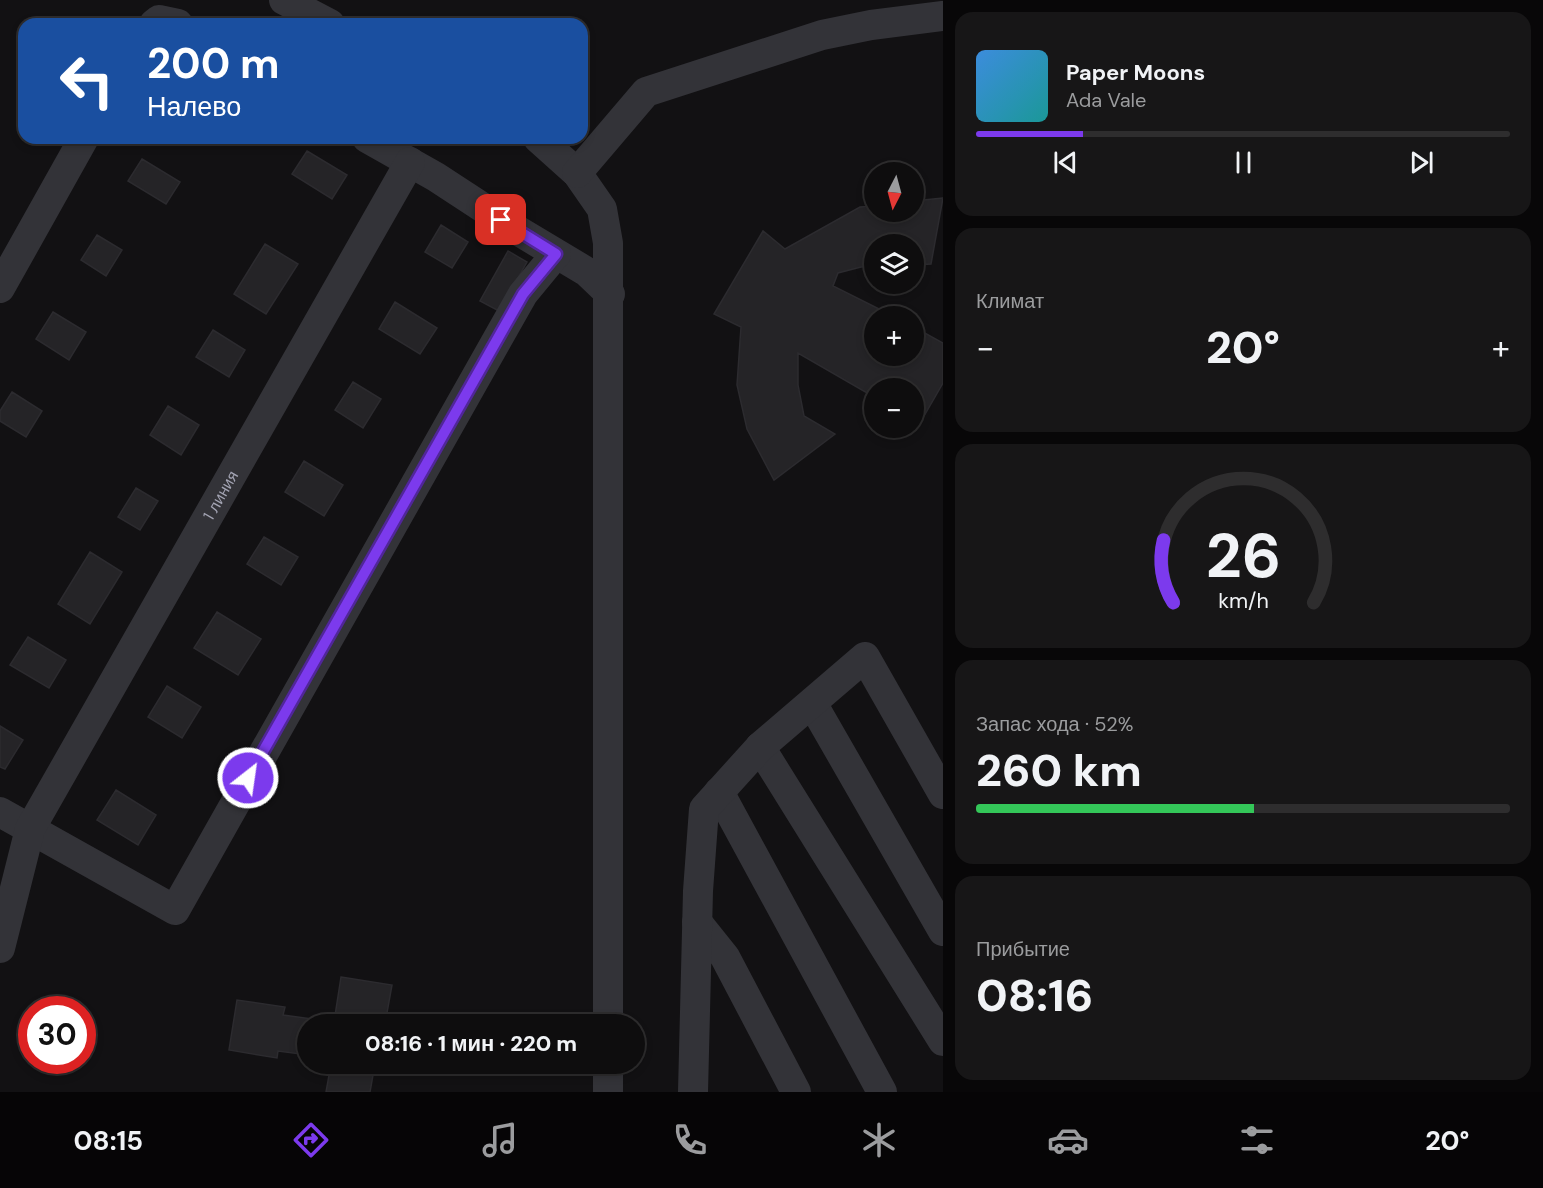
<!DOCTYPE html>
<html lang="ru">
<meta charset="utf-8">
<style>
:root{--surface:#0e0d0e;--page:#171617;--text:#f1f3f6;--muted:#9b9c9e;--line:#2e2d2e;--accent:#7c3aed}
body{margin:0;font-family:"DM Sans",sans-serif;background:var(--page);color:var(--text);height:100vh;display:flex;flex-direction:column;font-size:22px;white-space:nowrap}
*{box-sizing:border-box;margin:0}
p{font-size:20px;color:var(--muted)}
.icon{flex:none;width:33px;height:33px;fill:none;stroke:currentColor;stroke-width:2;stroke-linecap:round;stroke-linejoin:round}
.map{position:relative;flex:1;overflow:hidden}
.side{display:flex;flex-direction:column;gap:12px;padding:12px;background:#080708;width:600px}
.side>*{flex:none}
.top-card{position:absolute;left:18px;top:18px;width:570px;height:126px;border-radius:18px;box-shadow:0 3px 9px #0003,0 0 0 2px var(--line);background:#1a4fa0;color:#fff;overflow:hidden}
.needle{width:39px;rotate:186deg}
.buttons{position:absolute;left:864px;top:162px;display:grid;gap:12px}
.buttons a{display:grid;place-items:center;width:60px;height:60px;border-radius:50%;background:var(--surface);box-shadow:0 3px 9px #0003,0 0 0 2px var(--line);font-size:30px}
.speed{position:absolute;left:18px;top:996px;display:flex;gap:12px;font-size:30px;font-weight:700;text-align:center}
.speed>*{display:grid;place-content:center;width:78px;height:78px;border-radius:50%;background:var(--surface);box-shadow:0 3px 9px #0003,0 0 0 2px var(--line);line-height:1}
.speed .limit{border:9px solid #d22;background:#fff;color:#111}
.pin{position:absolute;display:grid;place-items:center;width:51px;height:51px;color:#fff;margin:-26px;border-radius:12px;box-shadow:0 3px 9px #0006}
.me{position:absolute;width:66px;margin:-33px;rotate:30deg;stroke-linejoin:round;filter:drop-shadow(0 0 4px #0008)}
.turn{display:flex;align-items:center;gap:21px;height:126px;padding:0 30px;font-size:27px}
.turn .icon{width:78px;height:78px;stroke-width:2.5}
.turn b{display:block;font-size:42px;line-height:51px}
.big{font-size:45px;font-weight:800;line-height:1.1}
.side .tile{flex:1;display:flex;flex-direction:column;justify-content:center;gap:9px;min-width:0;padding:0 21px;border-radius:18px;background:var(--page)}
.side .dial{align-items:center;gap:0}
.dial svg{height:156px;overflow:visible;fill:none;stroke:var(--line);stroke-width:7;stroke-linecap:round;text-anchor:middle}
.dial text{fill:var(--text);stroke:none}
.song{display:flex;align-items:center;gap:18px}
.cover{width:72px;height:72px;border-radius:9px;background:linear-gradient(135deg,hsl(210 70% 55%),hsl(180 70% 35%))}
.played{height:6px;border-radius:3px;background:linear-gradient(90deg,var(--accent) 20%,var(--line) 20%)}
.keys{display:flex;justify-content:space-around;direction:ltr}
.heat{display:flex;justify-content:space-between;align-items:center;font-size:33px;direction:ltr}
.charge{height:9px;border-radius:4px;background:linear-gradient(90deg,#34c759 52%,var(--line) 0)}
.trip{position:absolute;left:297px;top:1014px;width:348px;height:60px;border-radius:30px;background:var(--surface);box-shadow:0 3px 9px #0003,0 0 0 2px var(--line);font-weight:800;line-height:60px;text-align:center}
.menu{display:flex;height:96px;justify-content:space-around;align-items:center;background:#060506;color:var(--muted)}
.menu .icon{width:42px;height:42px}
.menu .current{color:var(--accent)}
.menu b{font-size:27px;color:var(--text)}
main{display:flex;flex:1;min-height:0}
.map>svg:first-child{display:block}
.building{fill:#252427;stroke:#2c2b2f;stroke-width:1.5}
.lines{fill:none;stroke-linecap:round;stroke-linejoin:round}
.minor{stroke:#333338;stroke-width:30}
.route-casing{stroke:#51269a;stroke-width:15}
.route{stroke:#7c3aed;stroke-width:10}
.labels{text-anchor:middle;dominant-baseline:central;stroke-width:6;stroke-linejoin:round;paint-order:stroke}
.street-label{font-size:16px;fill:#a3a4b3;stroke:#0d0c0e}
</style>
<main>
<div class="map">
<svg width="943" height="1092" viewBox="0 0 943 1092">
<rect width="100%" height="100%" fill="#121113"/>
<path class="building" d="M307 151 347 175 332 199 292 174Z
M142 159 180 182 166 204 128 181Z
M943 198 931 264 914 265V244H874V266L861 267 838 273 833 286 893 316H874V356H914V327L943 343V383L920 423 914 419V388H874V397L798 353V385L804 416 835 434 774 480 747 429 737 385 741 327 714 314 763 231 785 249 860 207 874 206V212H914V201Z
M441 225 468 242 452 268 425 252Z
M97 235 122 250 106 276 81 260Z
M265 244 298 264 266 314 234 294Z
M508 251 527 262 499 311 480 301Z
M395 302 437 328 420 354 379 329Z
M53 312 86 332 69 360 36 339Z
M213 330 245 350 229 377 196 357Z
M353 382 381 399 363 428 335 410Z
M12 392 42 411 26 437 0 421V411Z
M168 406 199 425 181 455 150 435Z
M304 461 343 485 324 516 285 492Z
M136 488 158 501 140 530 118 517Z
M264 537 298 557 281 585 247 564Z
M90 552 122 572 90 624 58 604Z
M217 612 261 639 238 675 194 648Z
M28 637 66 660 49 688 10 665Z
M167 686 201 707 182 738 148 717Z
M0 726 23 740 5 769 0 767Z
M116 790 156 815 138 845 97 820Z
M341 977 392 985 385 1024H308V1055L278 1051 277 1058 229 1050 237 1000 285 1007 283 1015 334 1022Z
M331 1064H375L370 1092H326Z"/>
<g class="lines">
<g class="minor">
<path d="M284 0 330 24"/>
<path d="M154 24 159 20 178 24"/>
<path d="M367 138 436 177 517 230 587 272 610 294"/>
<path d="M538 138 577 173 602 209 608 243V1024"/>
<path d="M577 173 646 92 822 35 871 25 943 16"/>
<path d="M0 288 84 138"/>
<path d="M812 703 943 931"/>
<path d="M760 747 943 1041"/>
<path d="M719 792 882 1092"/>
<path d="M0 812 175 910 523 294 556 254"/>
<path d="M697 922 725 957 796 1092"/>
<path id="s1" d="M0 948 30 829 410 162"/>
<path d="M608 1092V1064"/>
<path d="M693 1092 698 891 704 809 760 747 865 657 943 794"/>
</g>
</g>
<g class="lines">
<g class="route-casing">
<path id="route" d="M248 778 523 294 556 254 501 220"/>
</g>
<use href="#route" class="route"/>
</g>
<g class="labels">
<g class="street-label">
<text stroke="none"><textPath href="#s1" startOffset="507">1 линия</textPath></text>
</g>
</g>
</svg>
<div class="buttons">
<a><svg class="needle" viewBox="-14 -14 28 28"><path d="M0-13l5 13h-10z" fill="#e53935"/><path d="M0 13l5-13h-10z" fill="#9b9c9e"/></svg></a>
<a><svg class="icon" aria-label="layers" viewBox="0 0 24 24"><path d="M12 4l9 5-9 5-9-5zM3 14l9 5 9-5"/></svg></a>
<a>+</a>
<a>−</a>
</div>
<div class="speed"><div class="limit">30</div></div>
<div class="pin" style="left:501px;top:220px;background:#d93025"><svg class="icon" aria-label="arrive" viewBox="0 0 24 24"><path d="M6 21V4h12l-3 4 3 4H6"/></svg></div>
<svg class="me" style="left:248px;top:778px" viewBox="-20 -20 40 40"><circle r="17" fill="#7c3aed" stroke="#fff" stroke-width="3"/><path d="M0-11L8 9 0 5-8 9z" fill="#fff"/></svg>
<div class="trip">08:16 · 1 мин · 220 m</div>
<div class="top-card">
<div class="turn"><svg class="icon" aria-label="left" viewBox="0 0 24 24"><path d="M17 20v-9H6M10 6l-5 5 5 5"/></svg><div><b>200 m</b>Налево</div></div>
</div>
</div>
<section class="side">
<div class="tile">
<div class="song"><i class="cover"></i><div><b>Paper Moons</b><p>Ada Vale</p></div></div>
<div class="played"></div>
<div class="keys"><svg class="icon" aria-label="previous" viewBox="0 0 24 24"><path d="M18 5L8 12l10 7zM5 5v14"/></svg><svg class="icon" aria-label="pause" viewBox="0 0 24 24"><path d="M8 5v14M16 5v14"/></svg><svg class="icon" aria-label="next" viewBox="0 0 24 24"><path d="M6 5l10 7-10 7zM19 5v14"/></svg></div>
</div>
<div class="tile"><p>Климат</p>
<div class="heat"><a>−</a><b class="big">20°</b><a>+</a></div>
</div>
<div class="tile dial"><svg viewBox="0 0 100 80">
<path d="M14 69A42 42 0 1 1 86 69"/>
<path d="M14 69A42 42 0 0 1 9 37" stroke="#7c3aed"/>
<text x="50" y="56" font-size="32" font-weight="700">26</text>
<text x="50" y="72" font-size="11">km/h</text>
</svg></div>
<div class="tile"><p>Запас хода · 52%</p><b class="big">260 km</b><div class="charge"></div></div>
<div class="tile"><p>Прибытие</p><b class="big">08:16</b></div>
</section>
</main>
<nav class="menu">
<b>08:15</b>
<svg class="icon current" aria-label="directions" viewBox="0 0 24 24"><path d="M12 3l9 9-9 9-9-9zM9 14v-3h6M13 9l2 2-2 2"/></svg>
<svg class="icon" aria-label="music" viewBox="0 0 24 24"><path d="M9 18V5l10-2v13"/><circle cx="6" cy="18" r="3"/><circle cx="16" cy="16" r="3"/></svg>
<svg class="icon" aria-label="phone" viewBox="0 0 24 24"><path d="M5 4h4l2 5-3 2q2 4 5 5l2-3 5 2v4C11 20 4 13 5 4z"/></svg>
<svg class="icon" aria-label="climate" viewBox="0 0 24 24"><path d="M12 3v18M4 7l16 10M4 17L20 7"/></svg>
<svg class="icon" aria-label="car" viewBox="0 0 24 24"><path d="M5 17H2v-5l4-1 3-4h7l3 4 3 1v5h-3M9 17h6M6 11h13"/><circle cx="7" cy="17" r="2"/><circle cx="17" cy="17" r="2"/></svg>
<svg class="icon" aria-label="filters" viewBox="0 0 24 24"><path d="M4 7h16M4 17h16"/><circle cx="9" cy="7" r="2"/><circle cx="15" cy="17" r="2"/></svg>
<b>20°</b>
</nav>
